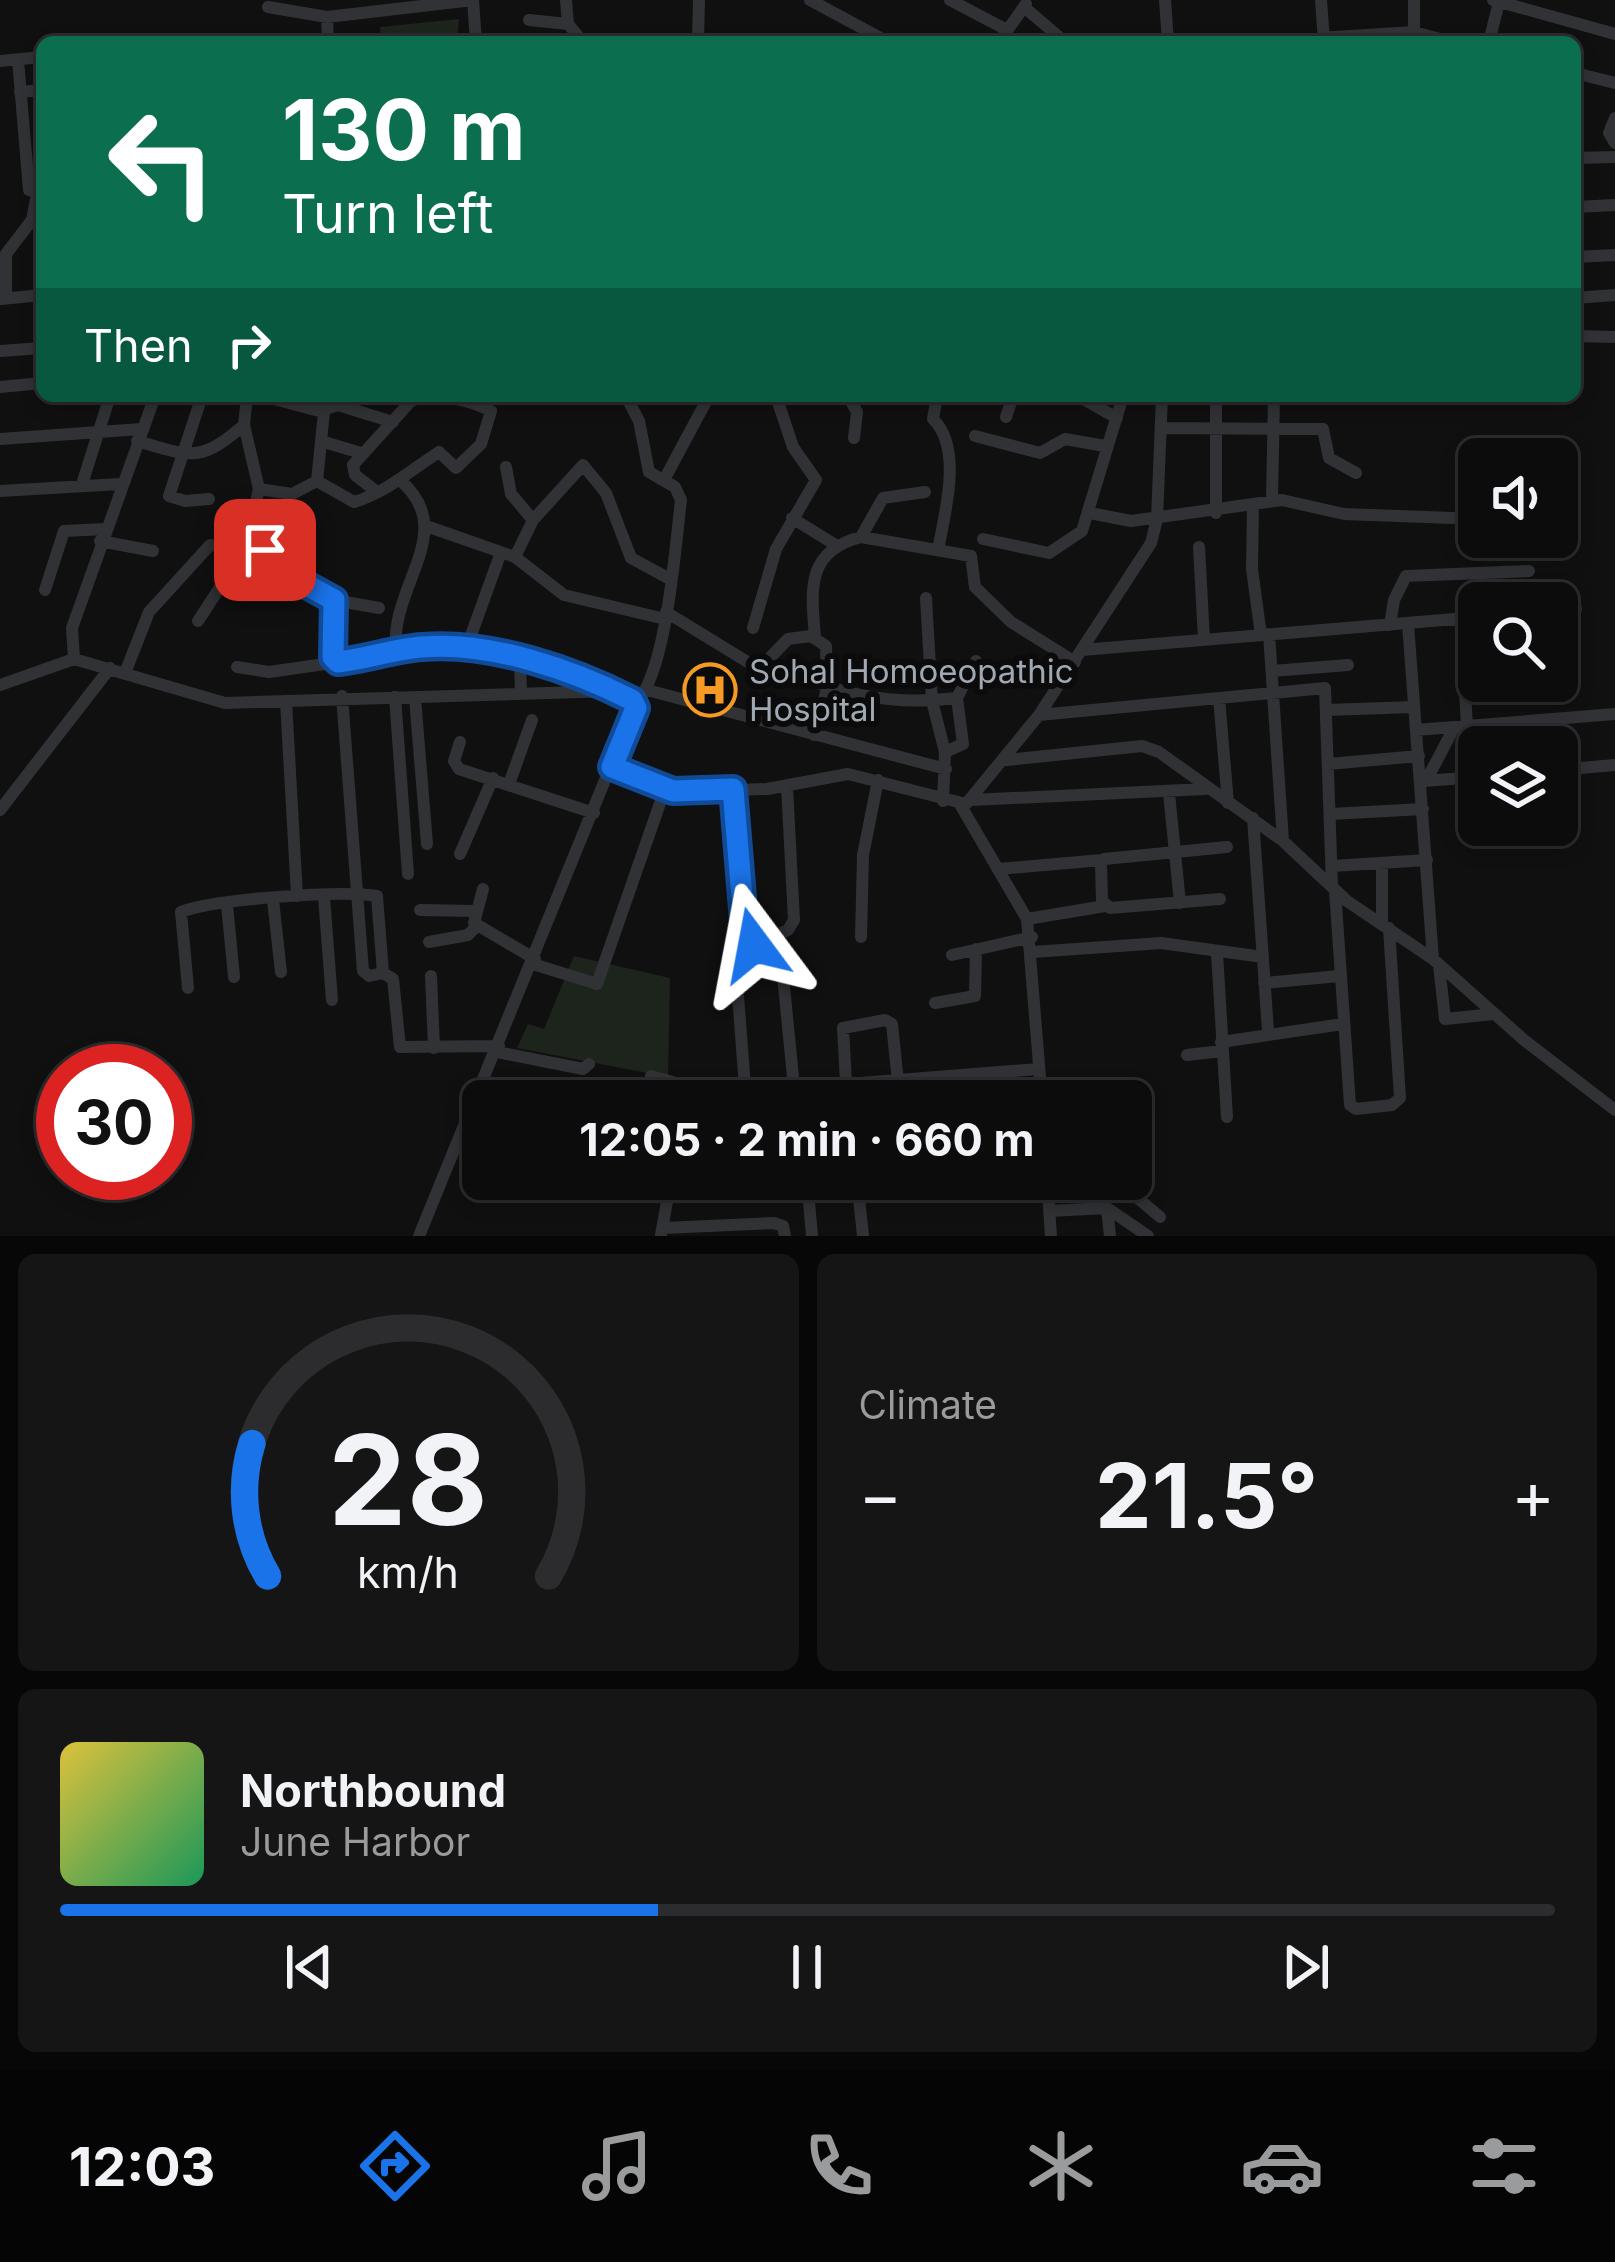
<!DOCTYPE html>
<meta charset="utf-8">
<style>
:root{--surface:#0c0c0d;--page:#151516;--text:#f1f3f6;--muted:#9a9b9d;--line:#2c2c2e;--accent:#1a73e8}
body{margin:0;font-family:Inter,sans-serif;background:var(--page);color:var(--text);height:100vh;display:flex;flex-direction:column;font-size:45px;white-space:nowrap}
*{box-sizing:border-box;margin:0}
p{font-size:39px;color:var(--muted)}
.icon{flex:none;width:66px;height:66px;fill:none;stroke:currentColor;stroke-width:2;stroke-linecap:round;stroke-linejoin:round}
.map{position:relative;height:1236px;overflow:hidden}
.panel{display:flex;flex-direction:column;gap:18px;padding:18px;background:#070707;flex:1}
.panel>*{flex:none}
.top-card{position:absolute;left:36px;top:36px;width:1545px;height:366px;border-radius:18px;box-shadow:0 6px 18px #0003,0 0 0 3px var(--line);background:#0b6e4f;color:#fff;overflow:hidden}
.controls{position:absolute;left:1458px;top:438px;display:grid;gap:24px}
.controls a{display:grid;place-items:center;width:120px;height:120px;border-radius:18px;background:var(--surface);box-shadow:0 6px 18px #0003,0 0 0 3px var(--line);font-size:60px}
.speed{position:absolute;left:36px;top:1044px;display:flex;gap:24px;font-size:60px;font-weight:700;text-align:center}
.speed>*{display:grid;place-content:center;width:156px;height:156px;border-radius:50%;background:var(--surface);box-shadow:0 6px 18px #0003,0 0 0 3px var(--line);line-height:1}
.speed .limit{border:18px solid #d22;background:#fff;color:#111}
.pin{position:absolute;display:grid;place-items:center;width:102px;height:102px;color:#fff;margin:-51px;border-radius:24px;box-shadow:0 6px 18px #0006}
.me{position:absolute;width:132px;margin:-66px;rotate:347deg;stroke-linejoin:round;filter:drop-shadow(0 0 9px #0008)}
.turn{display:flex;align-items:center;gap:42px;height:252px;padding:0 48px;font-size:54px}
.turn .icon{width:156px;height:156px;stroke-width:2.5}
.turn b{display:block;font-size:84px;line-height:102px}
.then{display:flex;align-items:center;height:114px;padding:0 48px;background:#0003;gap:24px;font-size:45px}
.big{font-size:90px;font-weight:700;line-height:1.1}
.panel .widget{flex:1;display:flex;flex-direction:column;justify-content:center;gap:18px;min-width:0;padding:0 42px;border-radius:18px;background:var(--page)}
.panel .dial{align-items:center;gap:0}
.dial svg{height:312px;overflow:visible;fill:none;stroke:var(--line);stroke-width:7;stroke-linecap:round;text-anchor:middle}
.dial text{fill:var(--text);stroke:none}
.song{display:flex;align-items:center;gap:36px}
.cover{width:144px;height:144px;border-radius:18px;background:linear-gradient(135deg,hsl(50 70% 55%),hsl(150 70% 35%))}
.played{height:12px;border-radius:6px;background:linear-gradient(90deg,var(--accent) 40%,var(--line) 40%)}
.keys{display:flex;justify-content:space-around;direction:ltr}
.heat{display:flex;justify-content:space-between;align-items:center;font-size:66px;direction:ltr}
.panel .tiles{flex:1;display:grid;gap:18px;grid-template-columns:1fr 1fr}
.widget:last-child{grid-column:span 2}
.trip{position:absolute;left:462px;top:1080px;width:690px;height:120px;border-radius:18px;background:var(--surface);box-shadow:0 6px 18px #0003,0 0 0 3px var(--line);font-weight:700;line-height:120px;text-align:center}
.menu{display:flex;height:192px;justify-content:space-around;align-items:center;background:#050505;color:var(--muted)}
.menu .icon{width:84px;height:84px}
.menu .current{color:var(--accent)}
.menu b{font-size:54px;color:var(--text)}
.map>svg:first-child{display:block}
.green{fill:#1c241c}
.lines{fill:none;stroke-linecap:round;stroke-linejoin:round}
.minor{stroke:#313236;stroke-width:12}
.route-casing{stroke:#114b97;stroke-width:30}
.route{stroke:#1a73e8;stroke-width:21}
.labels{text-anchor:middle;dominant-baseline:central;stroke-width:12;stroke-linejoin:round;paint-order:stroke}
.poi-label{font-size:33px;fill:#a0a8b2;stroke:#0b0b0c;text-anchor:start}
</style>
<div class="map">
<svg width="1615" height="1236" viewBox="0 0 1615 1236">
<rect width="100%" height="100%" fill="#101011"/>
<path class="green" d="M459 19 457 42H381L380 27Z
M574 956 670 978 668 1077 517 1048 528 1024 544 1029Z"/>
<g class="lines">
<path class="minor" d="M473 0 476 42
M566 0 568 24 583 42
M810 0 888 42
M950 0 1007 30
M1165 0 1168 42
M1321 0 1324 41
M1414 0V32
M1493 0 1615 34
M268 7 327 17 473 0
M1024 7 1065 42
M327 17 328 42
M529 20 568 24
M202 42 267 39
M698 42 699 0
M999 42 1026 4
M1255 42 1414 32 1451 42
M1489 42 1499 2
M18 60 29 190 42 194
M0 61 42 57
M1575 73 1615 83
M20 92 42 90
M1615 118 1609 133 1615 143
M1575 158 1615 157
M1575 207 1615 205
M1575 257 1615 255
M6 298V254L32 220 37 194
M1575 298 1615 295
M1 299 42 295
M1575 336 1615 337
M0 351 42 348
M0 387 42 383
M202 396 169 496 185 501 209 499
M263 396 319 411 338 405 393 422
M626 396 639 421 649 472 675 487 681 500C675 549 667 669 636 704
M848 396 857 412 854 438
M937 396 933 419C963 448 945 513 938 550
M1078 396 1117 418
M1006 417 1013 396
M244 425 259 489 292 494 317 481 324 412
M1162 428 1323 429 1329 458 1356 473
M975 436 1040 453 1065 439 1105 446
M0 439 141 429
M137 441C190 456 199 464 244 425L247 396
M324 442 361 453
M506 467 511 494 533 520
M664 480 709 396
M317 481 354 502C387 492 411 470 439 452L456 468 481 444 491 411C470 400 433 391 411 401L353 465 355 475 377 492
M82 484 110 396
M0 491 120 484
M1272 501 1274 396
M1253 505 1252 569 1261 635
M1090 513 1131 521 1282 500 1344 514 1453 518
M1216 513V396
M792 518 834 544
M429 527 515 557 564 595 665 619
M861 537 971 556 975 587 1011 622 1075 662
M983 539 1049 553 1082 531 1123 396
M100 541 153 551
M1199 547 1204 640
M515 557 533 520 583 465 606 493 631 558 668 578
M45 590 64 531 105 529
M926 598 932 701 945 752 943 801
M334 600 379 608
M1557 611 1576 609
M666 612 759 669 788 639 811 636 826 646 827 689 814 735
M1461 618 1467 727
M198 621 245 549 259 489
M1408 624 1433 959
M1390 625 1394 600 1406 576 1529 571
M753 628 776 549 816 480 793 447 776 396
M1269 634 1283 841
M815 637C811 589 806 551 861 537L883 498 925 492
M466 649 500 555
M396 650C390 585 459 532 401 481
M1082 650 1479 617
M74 659 72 628 155 396
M768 664C833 692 885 707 957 698L963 744 945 752
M237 667 269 672 339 662
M1272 671 1348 665
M125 673 149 612 210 545 268 551 276 568 331 597 333 657 339 662 438 646 520 660
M0 685 74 659 225 703 611 691 636 704 419 1236
M647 690 946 769
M521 694 520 660 609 690
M395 697 408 874
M415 698 427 844
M957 698 976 661
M1219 698 1228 803
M286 701 297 896
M1327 710 1413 707
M1039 715 1325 688 1332 885
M1416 730 1615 714
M460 742 454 761 459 769 594 813
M1007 760 1142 746 1159 752 1283 841 1347 901 1433 959 1524 1040 1615 1110
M1328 764 1419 756
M612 767 680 792 767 789 848 774 966 804 1039 715 1151 543 1157 519 1162 396
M1557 770 1615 765
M1423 781 1479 777
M1426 781 1454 728
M509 784 532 720
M733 789 744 921 755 952 736 969 746 1101
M1169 793 1180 903
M971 800 1205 789
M961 806 1027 919 1042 1101
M0 810 110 668
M1330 814 1423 809
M1253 818 1268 1031
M460 854 493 778
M1332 866 1427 860
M999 869 1102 860
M483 889 474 923 535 959
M1335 890 1350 1105 1356 1109 1392 1105 1400 1098 1389 928
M324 897 332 1000
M1220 899 1110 908 1102 901 1101 864 1104 859 1227 847
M273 900 281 972
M227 905 234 977
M420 910 474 911
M1027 919 1105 906
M1382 923V863
M861 937 863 855 878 780
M429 942 468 935 477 926
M754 945 788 930 794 920 787 787
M755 952 782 966 794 1087
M1033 952 1161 943 1263 957
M1217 953 1227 1117
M952 955 1032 937
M533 964 597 984 665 789
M1439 965 1445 1019 1494 1014
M383 973 393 979 400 1047 499 1046
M431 976 434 1048
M1264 983 1339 976
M188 988 181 912C212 899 342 890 377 896L383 973 369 976 363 971 342 696
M935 1003 975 996 976 949
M1221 1042 1343 1024
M497 1052 583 1069 589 1064
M1187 1055 1222 1051
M997 1074 1001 1101
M651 1076 687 1086 684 1101
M947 1077 949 1101
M687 1086 745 1092 1039 1069
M847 1101 843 1028 885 1020 892 1024 900 1101
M807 1179 812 1236
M857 1179 863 1236
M1047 1179 1051 1236
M1115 1179 1160 1217
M858 1190 967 1179
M1107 1208 1110 1236
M1049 1211 1107 1208 1148 1236
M663 1228 774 1223 783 1226 785 1236
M661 1235 671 1179"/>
</g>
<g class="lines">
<g class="route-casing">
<path id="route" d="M265 550 276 568 334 600 333 657 338 662C367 659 394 649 422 647 490 641 573 670 632 700L636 708 612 767 673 791 733 789 744 921 754 945"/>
</g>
<use href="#route" class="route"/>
</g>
<defs>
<g id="hospital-ring" transform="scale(2.7)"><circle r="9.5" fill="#0b0b0c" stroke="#f59a24" stroke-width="1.5"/><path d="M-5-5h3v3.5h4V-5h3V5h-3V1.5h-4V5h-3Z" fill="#f59a24"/></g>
</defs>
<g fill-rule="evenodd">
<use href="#hospital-ring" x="710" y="690"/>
</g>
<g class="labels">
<g class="poi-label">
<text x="749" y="671">Sohal Homoeopathic<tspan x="749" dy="38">Hospital</tspan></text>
</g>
</g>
</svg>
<div class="controls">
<a><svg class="icon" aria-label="sound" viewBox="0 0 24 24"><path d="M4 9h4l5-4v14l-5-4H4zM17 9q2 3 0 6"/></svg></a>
<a><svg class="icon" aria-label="search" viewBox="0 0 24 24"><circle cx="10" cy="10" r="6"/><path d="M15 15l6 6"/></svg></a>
<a><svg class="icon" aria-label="layers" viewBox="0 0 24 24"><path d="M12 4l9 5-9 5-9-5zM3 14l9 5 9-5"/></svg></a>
</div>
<div class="speed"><div class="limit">30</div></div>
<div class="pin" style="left:265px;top:550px;background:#d93025"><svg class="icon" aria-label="arrive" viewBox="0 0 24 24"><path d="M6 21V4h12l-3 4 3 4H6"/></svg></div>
<svg class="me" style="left:754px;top:945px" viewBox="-20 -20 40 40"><path d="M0-17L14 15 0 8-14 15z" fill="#1a73e8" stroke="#fff" stroke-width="4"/></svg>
<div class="trip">12:05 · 2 min · 660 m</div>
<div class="top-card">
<div class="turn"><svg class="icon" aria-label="left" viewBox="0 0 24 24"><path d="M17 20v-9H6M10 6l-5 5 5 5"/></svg><div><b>130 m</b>Turn left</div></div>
<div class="then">Then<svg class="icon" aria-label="right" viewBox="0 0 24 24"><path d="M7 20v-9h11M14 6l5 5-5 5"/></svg></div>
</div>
</div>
<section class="panel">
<div class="tiles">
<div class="widget dial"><svg viewBox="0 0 100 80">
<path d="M14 69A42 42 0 1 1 86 69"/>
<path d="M14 69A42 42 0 0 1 10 35" stroke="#1a73e8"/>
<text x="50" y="56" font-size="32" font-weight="700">28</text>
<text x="50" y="72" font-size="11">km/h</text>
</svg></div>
<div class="widget"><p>Climate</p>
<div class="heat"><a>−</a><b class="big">21.5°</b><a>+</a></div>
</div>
<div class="widget">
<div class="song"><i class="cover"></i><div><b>Northbound</b><p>June Harbor</p></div></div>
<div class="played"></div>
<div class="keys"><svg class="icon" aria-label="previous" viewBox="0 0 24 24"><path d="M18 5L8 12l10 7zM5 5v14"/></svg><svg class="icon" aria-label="pause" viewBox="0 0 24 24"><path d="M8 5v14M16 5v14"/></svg><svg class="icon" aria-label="next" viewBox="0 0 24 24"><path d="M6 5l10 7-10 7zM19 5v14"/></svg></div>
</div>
</div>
</section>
<nav class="menu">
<b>12:03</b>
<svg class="icon current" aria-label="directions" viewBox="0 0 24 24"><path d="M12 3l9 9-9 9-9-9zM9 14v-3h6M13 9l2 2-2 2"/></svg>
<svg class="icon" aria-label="music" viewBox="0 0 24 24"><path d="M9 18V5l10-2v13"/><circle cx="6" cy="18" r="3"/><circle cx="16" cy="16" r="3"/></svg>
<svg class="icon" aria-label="phone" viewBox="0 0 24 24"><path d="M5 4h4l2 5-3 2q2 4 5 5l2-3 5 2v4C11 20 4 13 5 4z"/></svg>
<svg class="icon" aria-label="climate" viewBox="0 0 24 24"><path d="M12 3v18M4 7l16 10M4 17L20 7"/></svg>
<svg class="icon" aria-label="car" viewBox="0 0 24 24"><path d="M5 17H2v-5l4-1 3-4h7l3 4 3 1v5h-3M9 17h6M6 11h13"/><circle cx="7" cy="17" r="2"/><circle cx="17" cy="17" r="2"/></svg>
<svg class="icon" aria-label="filters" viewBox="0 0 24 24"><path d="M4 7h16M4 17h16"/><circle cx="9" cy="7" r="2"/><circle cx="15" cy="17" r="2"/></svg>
</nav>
